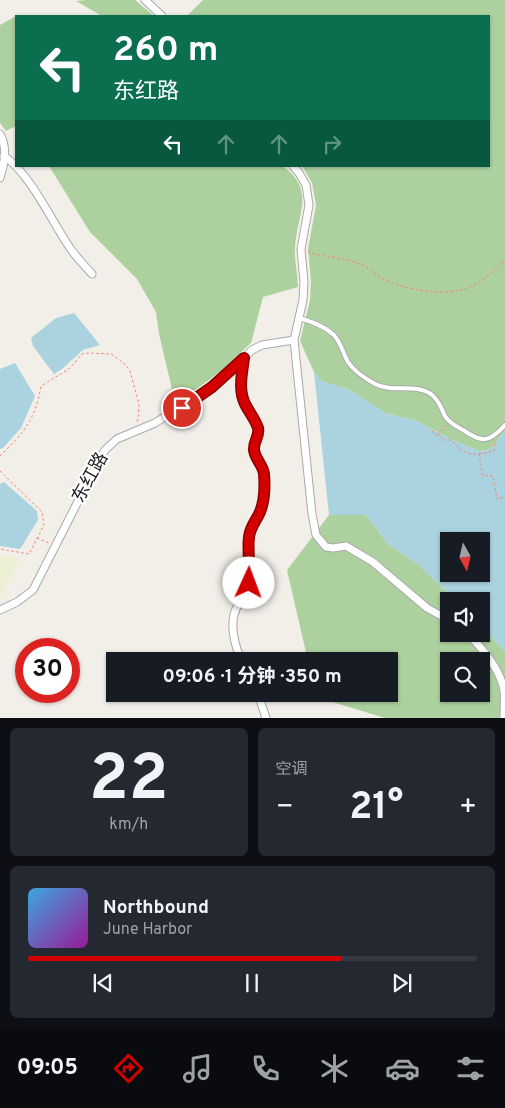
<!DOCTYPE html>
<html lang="zh">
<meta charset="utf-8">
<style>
:root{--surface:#171b24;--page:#242831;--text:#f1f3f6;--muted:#9ea1a6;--line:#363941;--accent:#d40000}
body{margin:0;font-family:Overpass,"Noto Sans SC",sans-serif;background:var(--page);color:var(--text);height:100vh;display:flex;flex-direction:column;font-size:19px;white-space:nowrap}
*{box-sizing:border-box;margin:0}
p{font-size:16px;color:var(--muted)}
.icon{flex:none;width:28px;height:28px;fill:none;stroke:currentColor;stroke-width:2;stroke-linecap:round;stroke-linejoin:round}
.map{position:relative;height:718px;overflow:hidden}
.sheet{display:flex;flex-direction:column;gap:10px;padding:10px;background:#0d0f14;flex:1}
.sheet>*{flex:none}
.guide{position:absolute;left:15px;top:15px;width:475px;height:152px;border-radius:0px;box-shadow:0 1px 4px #0004;background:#0b6e4f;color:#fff;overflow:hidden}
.needle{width:32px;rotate:172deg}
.buttons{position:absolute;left:440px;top:532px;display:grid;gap:10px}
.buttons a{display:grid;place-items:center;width:50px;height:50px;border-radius:0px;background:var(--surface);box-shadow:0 1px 4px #0004;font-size:25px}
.speed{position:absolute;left:15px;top:638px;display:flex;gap:10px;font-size:25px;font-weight:700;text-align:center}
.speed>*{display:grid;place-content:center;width:65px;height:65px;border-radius:50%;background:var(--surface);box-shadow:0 1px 4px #0004;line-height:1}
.speed .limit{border:8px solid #d22;background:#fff;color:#111}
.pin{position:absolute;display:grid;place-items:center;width:42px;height:42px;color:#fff;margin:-21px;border:2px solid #fff;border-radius:50%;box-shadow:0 1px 5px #0007}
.me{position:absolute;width:55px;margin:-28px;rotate:2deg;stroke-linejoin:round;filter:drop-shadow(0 0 4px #0008)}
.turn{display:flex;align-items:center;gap:18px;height:105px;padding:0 15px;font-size:22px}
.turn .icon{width:65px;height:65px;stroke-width:2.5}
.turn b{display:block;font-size:35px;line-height:42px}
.lanes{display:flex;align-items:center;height:48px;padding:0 15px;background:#0003;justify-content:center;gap:25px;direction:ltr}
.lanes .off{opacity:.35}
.big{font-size:38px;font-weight:700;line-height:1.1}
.sheet .card{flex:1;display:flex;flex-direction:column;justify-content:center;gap:8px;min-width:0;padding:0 18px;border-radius:8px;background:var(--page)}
.sheet .dial{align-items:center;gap:0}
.dial b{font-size:65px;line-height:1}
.song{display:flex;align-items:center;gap:15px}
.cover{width:60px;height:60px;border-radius:8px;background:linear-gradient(135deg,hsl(200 70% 55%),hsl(300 70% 35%))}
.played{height:5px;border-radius:2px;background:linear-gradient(90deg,var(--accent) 70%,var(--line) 70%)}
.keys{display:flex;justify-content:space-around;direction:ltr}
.heat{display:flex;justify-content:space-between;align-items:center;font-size:28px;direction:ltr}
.sheet .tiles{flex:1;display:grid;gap:10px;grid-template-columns:1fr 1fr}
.card:last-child{grid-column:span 2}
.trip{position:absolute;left:106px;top:652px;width:292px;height:50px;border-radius:0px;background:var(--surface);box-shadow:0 1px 4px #0004;font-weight:700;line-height:50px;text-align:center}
.menu{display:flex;height:80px;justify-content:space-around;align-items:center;background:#090b0e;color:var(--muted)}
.menu .icon{width:35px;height:35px}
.menu .active{color:var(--accent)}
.menu b{font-size:22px;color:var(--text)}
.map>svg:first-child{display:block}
.farmland{fill:#eef0d5}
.forest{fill:#add19e;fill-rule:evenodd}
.water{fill:#aad3df;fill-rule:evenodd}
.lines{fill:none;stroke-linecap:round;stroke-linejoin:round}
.service-casing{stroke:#a9a9a9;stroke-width:6}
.minor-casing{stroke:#a9a9a9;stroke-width:9}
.path{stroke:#fa8072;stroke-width:1;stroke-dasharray:2.5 2.5;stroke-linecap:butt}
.service{stroke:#fff;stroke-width:4}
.minor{stroke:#fff;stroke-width:7}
.route-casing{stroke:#8a0000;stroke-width:12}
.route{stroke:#d40000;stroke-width:9}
.labels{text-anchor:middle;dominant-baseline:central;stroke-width:4.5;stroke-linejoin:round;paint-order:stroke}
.street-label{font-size:18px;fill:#222;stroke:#fff}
</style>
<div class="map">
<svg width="505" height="718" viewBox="0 0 505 718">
<rect width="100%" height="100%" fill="#f2efe9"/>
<path class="farmland" d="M0 555 20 559 0 599Z"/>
<path class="forest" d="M86 0H135L154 16H102L76 1Z
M203 0H505V431L489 450 479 451 450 439 417 421 385 413 350 390 321 381 314 372 300 341 310 300 311 281 308 249 316 205 312 183 302 166H489V16H187Z
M16 16V126L6 131 0 123V25Z
M49 166H283C317 191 296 216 295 248 294 261 298 274 298 287L263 297 251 343 221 371 198 388 175 402 159 334 156 312 137 279 90 232Z
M329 515H366L388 544 418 564 456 601H449V634H481V627L505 651V718H385L316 697V694H390V661H308L287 570ZM449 661H481V694H449Z"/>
<path class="water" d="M74 313 100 345 83 350 62 369 54 374 33 346 31 338 56 318Z
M15 363 35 396 21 428 3 448 0 449V369Z
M314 372 321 381 350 390 385 413 417 421 450 439 479 451 489 450 505 431V651L481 627V601H456L418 564 388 544 366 515H329ZM449 541H481V574H449Z
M4 482 37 511 38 520 20 549 0 546V484Z"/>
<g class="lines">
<g class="service-casing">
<path id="service" d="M300 318C312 322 324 326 334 335 341 343 343 353 348 362 354 371 366 379 375 384 392 393 415 383 431 394 439 400 441 408 445 416 449 423 456 426 463 430 482 443 489 443 505 425"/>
</g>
<g class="minor-casing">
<path id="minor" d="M145 0 162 16
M0 134C8 148 4 164 0 178
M4 156C30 173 52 222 70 248 76 257 85 266 92 274
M293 166 299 173 306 185 309 205 301 249 304 282 303 300 294 340 312 514 316 535 326 547 333 548 346 546 373 562 427 608 449 620
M0 610 17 602 33 590 101 456 106 449 117 439 155 423 212 387 231 372 252 350 262 345 294 340
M468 634C482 648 500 669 504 690 505 699 504 709 504 718
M242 661C235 647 229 625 236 609 240 600 247 592 249 582 253 567 247 552 249 536 250 527 256 520 260 512 264 501 266 482 263 471 261 463 256 457 254 450 254 443 259 437 258 431 258 421 248 411 245 402 239 388 242 373 244 358
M258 694 266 718"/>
</g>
<path class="path" d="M308 252C326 258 346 257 364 266 370 269 376 275 383 279 408 290 445 298 472 286 484 281 495 269 505 261
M432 431 443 440H452C458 451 468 455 479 454L483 476H493L497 499 505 497
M438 435 447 424
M479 454 494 451 495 441
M0 456C24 432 35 421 41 386L69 369 82 354 89 353 111 354 125 364 130 371 139 404 138 419 136 424
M0 471 42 512 44 525 29 554 0 549
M37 538 49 543"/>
<use href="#service" class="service"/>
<use href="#minor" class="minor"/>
</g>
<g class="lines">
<g class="route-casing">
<path id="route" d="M182 408 212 387 244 358C242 374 238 389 245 404 249 412 255 419 258 428 260 436 253 442 254 450 255 459 263 465 264 474 265 486 264 502 260 512 256 521 250 527 249 537 247 552 251 567 249 583"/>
</g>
<use href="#route" class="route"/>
</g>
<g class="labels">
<g class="street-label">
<text transform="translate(91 478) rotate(-61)">东红路</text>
</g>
</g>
</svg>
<div class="buttons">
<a><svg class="needle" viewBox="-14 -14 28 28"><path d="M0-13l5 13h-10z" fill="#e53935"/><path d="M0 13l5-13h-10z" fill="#9ea1a6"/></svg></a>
<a><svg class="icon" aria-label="sound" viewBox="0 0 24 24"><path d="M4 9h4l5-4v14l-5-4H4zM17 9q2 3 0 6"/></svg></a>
<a><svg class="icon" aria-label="search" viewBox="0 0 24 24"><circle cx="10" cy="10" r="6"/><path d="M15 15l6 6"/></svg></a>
</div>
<div class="speed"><div class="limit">30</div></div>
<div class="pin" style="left:182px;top:408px;background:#d93025"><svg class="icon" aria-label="arrive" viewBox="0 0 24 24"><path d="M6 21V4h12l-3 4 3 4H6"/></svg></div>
<svg class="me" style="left:249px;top:583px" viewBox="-20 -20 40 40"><circle r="19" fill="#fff"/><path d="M0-13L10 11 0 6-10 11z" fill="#d40000"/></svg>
<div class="trip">09:06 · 1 分钟 · 350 m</div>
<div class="guide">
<div class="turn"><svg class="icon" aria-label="left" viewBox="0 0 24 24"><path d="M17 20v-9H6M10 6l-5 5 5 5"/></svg><div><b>260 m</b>东红路</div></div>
<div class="lanes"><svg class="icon" aria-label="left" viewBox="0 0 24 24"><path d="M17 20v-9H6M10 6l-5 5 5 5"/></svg><svg class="icon off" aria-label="ahead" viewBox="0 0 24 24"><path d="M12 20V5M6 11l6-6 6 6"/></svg><svg class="icon off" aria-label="ahead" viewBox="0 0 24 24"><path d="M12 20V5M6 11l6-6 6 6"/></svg><svg class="icon off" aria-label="right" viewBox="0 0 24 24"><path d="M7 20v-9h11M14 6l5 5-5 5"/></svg></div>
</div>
</div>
<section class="sheet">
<div class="tiles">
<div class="card dial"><b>22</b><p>km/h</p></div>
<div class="card"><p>空调</p>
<div class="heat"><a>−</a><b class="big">21°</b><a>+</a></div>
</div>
<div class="card">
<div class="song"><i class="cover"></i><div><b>Northbound</b><p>June Harbor</p></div></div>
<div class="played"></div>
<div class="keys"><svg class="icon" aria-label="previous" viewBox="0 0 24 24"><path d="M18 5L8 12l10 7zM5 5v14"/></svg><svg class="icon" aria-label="pause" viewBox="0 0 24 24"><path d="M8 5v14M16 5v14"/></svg><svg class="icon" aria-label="next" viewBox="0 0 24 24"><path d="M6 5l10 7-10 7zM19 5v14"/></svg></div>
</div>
</div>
</section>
<nav class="menu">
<b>09:05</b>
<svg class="icon active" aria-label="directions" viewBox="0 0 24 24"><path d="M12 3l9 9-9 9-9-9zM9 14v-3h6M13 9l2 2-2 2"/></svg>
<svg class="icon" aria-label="music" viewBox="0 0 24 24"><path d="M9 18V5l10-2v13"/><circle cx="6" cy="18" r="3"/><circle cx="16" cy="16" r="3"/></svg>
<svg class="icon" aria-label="phone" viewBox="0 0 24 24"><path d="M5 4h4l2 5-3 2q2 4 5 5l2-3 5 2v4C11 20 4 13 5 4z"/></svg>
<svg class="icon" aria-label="climate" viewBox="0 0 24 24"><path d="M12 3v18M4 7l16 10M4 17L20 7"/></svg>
<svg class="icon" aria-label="car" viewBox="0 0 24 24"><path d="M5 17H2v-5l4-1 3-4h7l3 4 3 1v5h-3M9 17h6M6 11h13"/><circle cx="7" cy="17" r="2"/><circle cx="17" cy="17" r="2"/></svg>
<svg class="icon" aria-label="filters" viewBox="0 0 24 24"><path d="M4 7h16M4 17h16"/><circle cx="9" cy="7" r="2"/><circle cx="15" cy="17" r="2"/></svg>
</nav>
